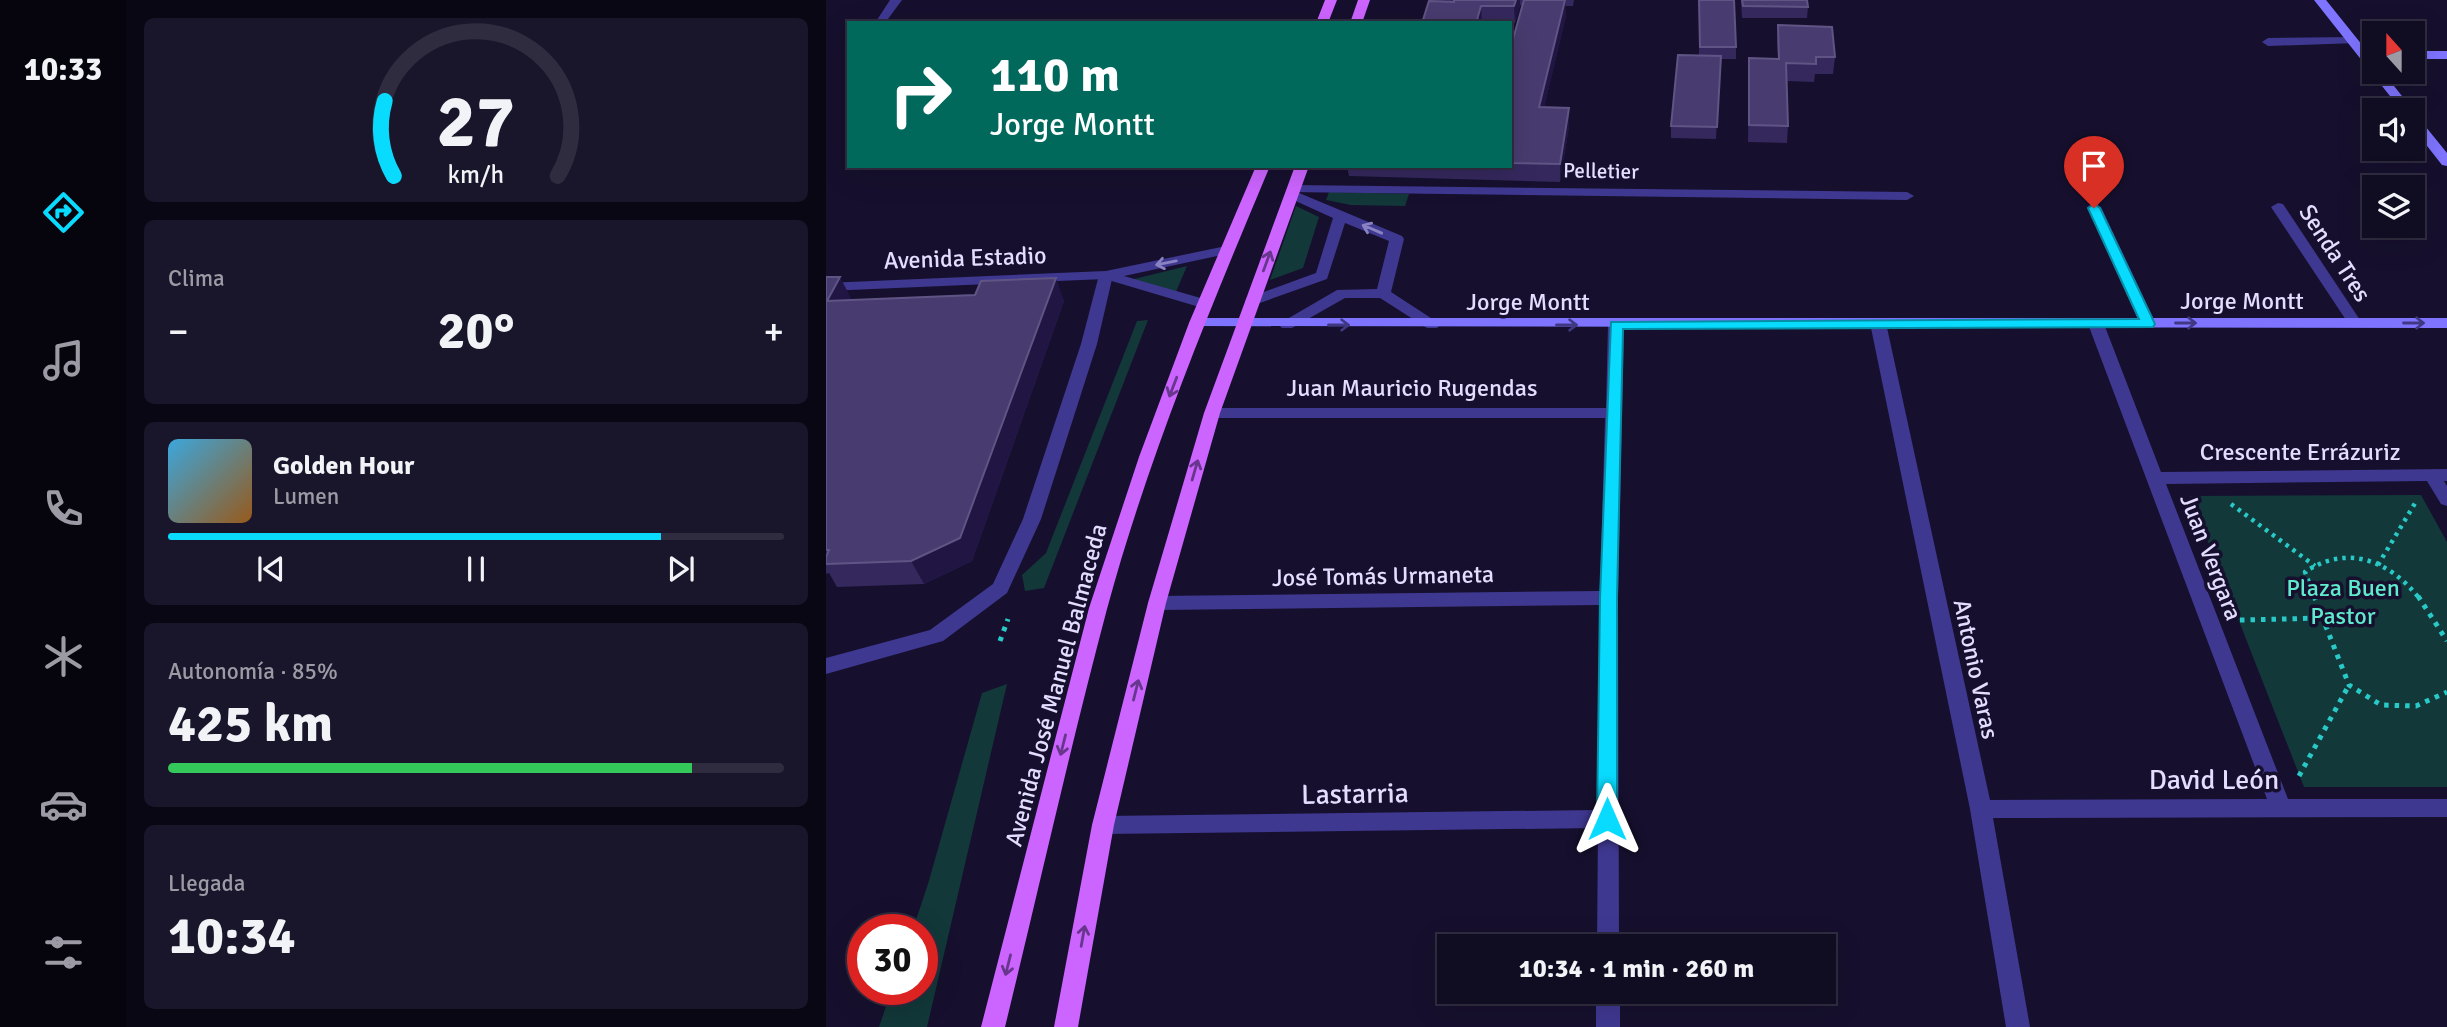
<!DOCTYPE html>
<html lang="es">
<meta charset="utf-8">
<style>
:root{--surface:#100c22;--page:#19152a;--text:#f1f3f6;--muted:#9c9ba5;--line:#302c40;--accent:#09dbff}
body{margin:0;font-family:Signika,sans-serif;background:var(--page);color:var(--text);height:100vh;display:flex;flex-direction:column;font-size:26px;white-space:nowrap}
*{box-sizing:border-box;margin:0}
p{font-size:23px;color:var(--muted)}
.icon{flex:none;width:38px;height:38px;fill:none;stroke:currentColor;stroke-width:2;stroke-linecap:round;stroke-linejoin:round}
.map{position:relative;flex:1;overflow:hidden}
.side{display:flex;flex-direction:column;gap:18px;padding:18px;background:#090713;width:700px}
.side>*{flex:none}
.hud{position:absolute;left:21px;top:21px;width:665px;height:147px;border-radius:0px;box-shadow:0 7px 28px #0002,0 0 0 2px var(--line);background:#00695c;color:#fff;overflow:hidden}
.needle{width:46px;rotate:339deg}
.tools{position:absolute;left:1536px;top:21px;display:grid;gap:14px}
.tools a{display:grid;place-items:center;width:63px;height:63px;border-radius:0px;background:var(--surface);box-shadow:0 7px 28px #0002,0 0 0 2px var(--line);font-size:35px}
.speed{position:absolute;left:21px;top:914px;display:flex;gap:14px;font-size:35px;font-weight:700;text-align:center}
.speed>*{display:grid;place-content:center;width:91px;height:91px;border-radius:50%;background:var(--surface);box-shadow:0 7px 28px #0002,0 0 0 2px var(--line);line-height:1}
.speed .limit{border:10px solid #d22;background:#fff;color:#111}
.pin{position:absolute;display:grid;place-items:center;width:60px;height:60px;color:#fff;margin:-72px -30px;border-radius:50% 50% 50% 0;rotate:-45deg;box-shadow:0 0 7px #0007}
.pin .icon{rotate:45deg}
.me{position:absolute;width:77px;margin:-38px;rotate:0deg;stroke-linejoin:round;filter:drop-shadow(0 0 5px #0008)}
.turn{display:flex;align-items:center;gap:24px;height:147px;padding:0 28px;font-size:32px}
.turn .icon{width:91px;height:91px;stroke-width:2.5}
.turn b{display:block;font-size:49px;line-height:60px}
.big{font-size:52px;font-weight:700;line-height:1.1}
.side .tile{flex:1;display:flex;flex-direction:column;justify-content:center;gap:10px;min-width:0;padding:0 24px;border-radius:10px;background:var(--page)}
.side .dial{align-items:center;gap:0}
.dial svg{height:182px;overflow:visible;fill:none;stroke:var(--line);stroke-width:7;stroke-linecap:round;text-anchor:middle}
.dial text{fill:var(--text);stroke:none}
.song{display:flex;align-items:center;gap:21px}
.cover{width:84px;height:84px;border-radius:10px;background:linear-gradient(135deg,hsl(200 70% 55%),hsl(30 70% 35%))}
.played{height:7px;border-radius:4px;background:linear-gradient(90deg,var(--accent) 80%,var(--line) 80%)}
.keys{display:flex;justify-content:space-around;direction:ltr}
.heat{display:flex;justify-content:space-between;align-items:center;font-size:38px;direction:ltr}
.charge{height:10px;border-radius:5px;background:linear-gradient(90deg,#34c759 85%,var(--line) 0)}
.trip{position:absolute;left:611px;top:934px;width:399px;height:70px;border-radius:0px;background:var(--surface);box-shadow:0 7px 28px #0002,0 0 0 2px var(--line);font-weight:700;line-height:70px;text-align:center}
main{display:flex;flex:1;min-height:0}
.tab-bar{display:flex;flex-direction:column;width:126px;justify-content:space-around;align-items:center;background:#06050e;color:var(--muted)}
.tab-bar .icon{width:49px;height:49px}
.tab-bar .selected{color:var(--accent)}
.tab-bar b{font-size:32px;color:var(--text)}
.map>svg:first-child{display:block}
.green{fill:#123839}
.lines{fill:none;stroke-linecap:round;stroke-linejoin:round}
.path-far1{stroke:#28c9c6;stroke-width:4.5;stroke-dasharray:3.5 5;stroke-linecap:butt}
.path{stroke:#28c9c6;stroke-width:5;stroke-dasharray:4.5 6;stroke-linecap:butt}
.lane{fill:#3f3891;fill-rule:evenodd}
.street{fill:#3f3891;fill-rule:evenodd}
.secondary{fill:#7e74ff;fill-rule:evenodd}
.primary{fill:#cc64ff;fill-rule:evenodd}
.wall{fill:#35285d}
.shaded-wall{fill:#211643}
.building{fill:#483b6f;stroke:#605485;stroke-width:2}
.oneway{stroke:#8982c2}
.oneway2{stroke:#68368c}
.oneway3{stroke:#403882}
.route{fill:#09dbff;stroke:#068ea6;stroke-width:2}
.labels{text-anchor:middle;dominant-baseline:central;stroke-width:7;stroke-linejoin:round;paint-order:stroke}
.far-street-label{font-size:21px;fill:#e3ddff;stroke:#16102e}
.street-label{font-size:24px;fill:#e3ddff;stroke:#16102e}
.park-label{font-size:24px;fill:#5feacd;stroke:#16102e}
.near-street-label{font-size:28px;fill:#e3ddff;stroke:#16102e}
</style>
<main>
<nav class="tab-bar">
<b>10:33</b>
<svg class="icon selected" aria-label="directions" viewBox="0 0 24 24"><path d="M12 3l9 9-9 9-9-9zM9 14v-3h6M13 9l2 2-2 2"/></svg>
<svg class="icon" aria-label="music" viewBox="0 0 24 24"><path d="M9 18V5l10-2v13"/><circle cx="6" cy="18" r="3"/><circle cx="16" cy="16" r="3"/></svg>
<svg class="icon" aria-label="phone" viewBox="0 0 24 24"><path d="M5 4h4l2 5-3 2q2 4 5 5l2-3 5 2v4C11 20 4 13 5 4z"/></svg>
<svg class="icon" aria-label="climate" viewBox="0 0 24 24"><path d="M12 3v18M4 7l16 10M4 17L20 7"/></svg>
<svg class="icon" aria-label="car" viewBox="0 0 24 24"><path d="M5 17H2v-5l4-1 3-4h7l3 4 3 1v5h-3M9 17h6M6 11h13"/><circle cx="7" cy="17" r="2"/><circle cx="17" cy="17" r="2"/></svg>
<svg class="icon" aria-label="filters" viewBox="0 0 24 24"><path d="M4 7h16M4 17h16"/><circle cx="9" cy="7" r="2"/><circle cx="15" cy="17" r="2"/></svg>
</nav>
<section class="side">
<div class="tile dial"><svg viewBox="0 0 100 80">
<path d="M14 69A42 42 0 1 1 86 69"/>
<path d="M14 69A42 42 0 0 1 10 36" stroke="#09dbff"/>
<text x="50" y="56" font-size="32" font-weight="700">27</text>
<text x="50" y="72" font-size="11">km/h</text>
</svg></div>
<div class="tile"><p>Clima</p>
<div class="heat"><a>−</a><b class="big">20°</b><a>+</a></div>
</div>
<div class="tile">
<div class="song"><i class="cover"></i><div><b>Golden Hour</b><p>Lumen</p></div></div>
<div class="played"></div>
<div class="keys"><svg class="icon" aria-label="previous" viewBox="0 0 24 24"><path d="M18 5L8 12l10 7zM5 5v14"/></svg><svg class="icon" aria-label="pause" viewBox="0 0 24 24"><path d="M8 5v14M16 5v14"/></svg><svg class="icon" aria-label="next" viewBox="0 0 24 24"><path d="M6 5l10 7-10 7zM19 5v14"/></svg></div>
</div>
<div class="tile"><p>Autonomía · 85%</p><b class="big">425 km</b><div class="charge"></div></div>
<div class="tile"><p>Llegada</p><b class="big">10:34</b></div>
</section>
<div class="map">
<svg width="1621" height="1027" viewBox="0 0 1621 1027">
<rect width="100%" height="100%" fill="#16102e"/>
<path class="green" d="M503 192 583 194 579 206 525 205 500 200Z
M470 206 493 217 477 268 444 280Z
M361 266 349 294 304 280Z
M322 320 218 588 199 591 196 575 220 553 311 321Z
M1595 495 1621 542V787H1478L1364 496Z
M181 684 101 1027H53L66 989H96V929H87L102 884 156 693Z"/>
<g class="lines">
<path class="path-far1" d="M1405 504 1489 566
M1552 565 1591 500
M1489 598 1479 572C1521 544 1563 560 1593 598"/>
<path class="path" d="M1488 596 1523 685 1555 705 1590 706 1621 692
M1592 596 1621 641
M1414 620 1497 618
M174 641 182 619
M1473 776 1523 685"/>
<path class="lane" d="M466 190 576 236 578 239 565 292 611 322 614 325 611 328H601L554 298H519L466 328H456L453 325 456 322 511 290 551 289 563 241 519 223 501 279 431 304H421L419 301 421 298 490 273 507 218 461 197V191Z
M280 271 287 275 271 344 215 519 181 593 117 641 0 674V658L104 630 167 584 197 519 255 344 273 275Z"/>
<path class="street" d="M64 0H76L59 23H49Z
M1527 37 1533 41 1531 43 1442 46 1436 42 1442 38Z
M468 185 1081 192 1088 196 1081 200 463 192V186Z
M1268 203 1275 207 1330 324 1327 327H1317L1314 324 1261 207Z
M1452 203 1457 204 1534 320 1537 323 1534 326H1524L1445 207Z
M400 246 405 247V253L298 276 385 301 387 304 385 307 380 309 279 279 0 291V283L280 271Z
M1052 318 1060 323 1164 800 1441 799 1262 324 1270 319 1278 324 1335 472 1621 469V481H1618L1621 486V506L1615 504 1601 481 1340 484 1462 799H1621V817L1167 818 1204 1027H1180L1144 809 1044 323Z
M790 320 798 325 792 598 793 947H771L772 828 277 834 269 832 266 825 269 818 277 816 772 810 774 605 331 610 324 608 322 603 324 598 331 596 774 591 779 418H386L378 413 386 408H780L782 325Z
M770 992H794V1027H770Z"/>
<path class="secondary" d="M1488 0H1500L1549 61V72H1557L1587 110H1575Z
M1587 51H1621V59H1587Z
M1587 115 1591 116 1621 153V166L1616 165 1587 128Z
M371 318H1621V328L366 326 363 323 366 320Z"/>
<path class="primary" d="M499 0H511L502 23H490Z
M532 0H544L536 23H524Z
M430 166H444C383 311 322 458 281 609 244 748 213 888 179 1027H155L263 608 313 457 363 323Z
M469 166H483L394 413 340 603 288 825 252 1027H228L266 825 322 603 378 413Z"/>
</g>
<path class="wall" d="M605 0H748L747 6H739L740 16 718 107 743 126 734 182 523 176 521 166H684V50L697 6 694 5 689 23H656L605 1Z
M873 0 910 47V59H894L890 139 845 138V126L873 56Z
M915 0H981L982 7 981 18H916Z
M952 25 1009 57 1007 74H989L988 82 961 81 962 126 961 143 922 142 923 58 952 59 951 42Z
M0 277 25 300 238 301 146 561 98 584 11 587 3 573 0 574Z"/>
<path class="shaded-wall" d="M690 0H694V5L689 23 688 6Z
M739 0 740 16 714 125 713 107Z
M655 6 656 23H650Z
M743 108V126L734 182V164Z
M14 277 26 300 1 301Z
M230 278 238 301 146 561 98 584 85 561Z"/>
<path class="building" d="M628 0H690L688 6H655L650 23H596L603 1 628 2Z
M698 0H739L713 107 743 108 734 164 684 163V50Z
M873 0H908L910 47H874Z
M916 0H981L982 7 917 6Z
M952 25 1006 27 1009 57H990V64L960 63 962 126 923 125V58L953 59Z
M852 55 895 56 891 127 845 126Z
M0 277H14L1 301 149 295 155 281 230 278 134 538 85 561 0 564V557L3 550H0Z"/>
<defs><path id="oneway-shaft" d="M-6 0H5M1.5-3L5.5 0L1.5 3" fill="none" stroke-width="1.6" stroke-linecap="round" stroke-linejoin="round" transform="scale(1.75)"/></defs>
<g class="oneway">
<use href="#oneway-shaft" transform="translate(546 229) rotate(-157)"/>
<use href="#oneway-shaft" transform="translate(340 263) rotate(169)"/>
</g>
<g class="oneway2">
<use href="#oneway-shaft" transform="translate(441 261) rotate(-70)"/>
<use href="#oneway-shaft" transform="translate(347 387) rotate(111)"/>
<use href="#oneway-shaft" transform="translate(369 470) rotate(-74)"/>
<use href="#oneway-shaft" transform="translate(310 690) rotate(-76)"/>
<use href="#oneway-shaft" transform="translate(237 745) rotate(104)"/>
<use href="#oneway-shaft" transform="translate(257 936) rotate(-80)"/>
<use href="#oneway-shaft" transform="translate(182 965) rotate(104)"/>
</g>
<g class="oneway3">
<use href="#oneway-shaft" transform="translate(1360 323)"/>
<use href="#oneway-shaft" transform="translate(1588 323)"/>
<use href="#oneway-shaft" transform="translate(513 325)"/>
<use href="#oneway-shaft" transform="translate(741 325)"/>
</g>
<path class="route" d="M1268 204 1274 208 1329 324 1327 327 797 329 791 598V819L788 825 781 827 774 825 771 819 774 598 785 322 1313 319 1262 208Z"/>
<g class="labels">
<g class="far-street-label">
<text transform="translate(775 171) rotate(1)">Pelletier</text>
</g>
<g class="street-label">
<text transform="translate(1509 253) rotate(57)">Senda Tres</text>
<text transform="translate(139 258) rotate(-2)">Avenida Estadio</text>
<text x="1416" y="301">Jorge Montt</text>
<text x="702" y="302">Jorge Montt</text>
<text x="586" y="388">Juan Mauricio Rugendas</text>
<text x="1474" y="452">Crescente Errázuriz</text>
<text transform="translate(1385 557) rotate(69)">Juan Vergara</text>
<text transform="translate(557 576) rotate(-1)">José Tomás Urmaneta</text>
<text transform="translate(1150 669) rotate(78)">Antonio Varas</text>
<text transform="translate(230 685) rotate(-75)">Avenida José Manuel Balmaceda</text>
</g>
<g class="park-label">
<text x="1517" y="588">Plaza Buen<tspan x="1517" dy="28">Pastor</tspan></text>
</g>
<g class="near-street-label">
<text x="1388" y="780">David León</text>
<text transform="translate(529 794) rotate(-1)">Lastarria</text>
</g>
</g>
</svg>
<div class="tools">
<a><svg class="needle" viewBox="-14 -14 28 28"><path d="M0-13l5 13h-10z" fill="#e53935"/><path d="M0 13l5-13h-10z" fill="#9c9ba5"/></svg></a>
<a><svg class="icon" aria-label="sound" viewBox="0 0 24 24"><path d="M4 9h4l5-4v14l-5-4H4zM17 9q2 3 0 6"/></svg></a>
<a><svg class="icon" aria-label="layers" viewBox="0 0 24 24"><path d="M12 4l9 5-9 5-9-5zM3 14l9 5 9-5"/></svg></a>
</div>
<div class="speed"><div class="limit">30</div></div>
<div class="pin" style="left:1268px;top:208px;background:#d93025"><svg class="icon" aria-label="arrive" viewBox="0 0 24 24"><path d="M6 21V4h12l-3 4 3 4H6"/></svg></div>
<svg class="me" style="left:781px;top:819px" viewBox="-20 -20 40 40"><path d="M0-17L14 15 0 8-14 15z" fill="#09dbff" stroke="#fff" stroke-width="4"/></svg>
<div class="trip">10:34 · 1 min · 260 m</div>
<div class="hud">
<div class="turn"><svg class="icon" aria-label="right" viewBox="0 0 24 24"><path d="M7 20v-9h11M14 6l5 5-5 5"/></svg><div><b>110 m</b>Jorge Montt</div></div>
</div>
</div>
</main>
